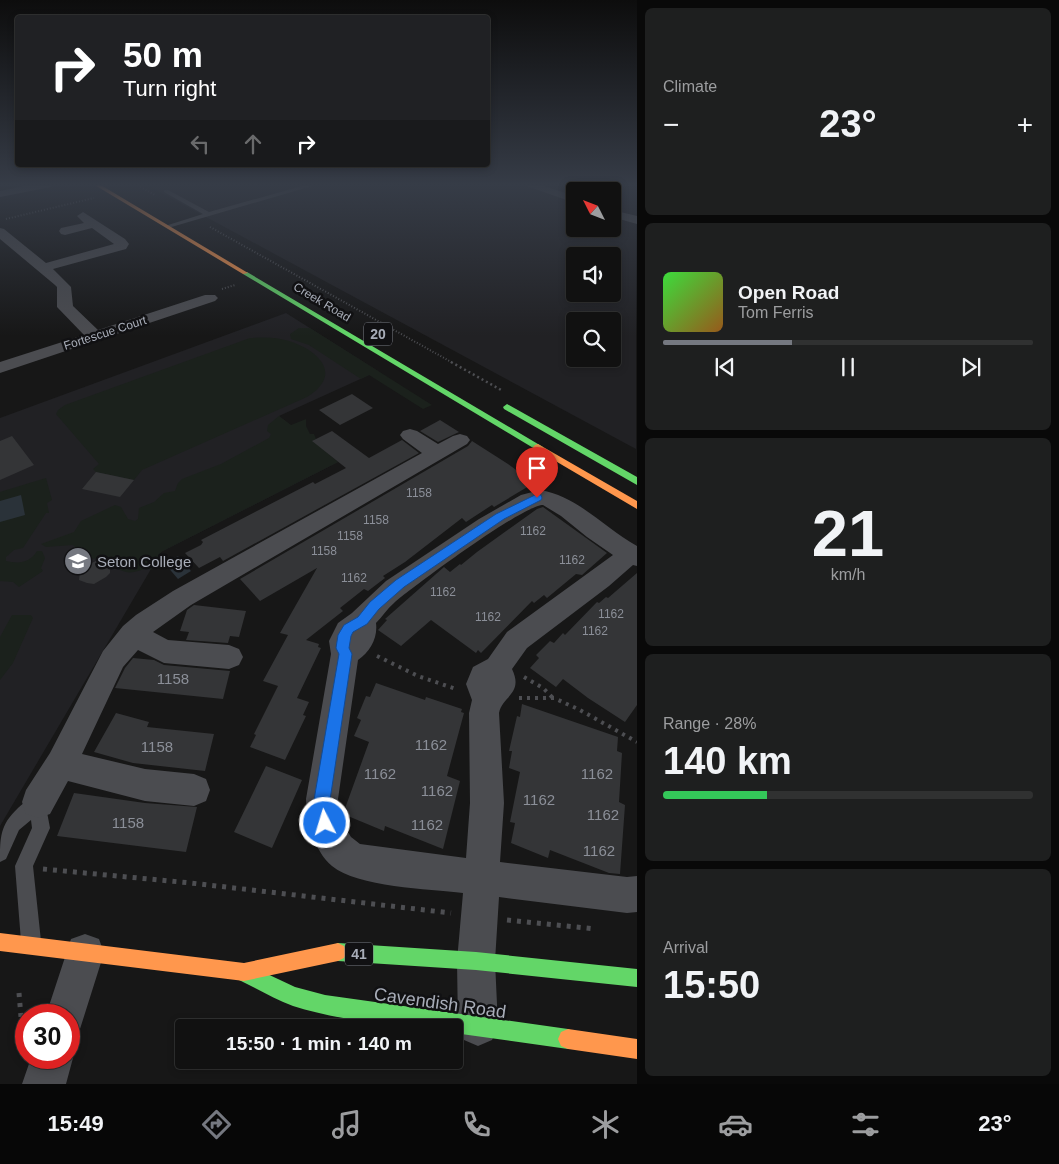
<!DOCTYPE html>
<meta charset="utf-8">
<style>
:root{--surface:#111;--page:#1e1f1f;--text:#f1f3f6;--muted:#9c9d9f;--line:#303131;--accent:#757880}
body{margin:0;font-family:Arial,sans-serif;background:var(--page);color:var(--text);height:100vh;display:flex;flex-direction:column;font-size:19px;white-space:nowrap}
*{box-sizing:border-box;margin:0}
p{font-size:16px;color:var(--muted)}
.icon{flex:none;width:28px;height:28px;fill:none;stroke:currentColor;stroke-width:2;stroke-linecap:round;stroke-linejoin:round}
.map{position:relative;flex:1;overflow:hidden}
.details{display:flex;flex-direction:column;gap:8px;padding:8px;background:#090909;width:422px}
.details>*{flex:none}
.banner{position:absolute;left:15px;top:15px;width:475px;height:152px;border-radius:5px;box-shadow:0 2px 8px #0003,0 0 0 1px var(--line);background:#202124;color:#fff;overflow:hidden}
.needle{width:32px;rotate:312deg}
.buttons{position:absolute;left:566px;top:182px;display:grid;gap:10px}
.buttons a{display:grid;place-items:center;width:55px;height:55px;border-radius:5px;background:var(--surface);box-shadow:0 2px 8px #0003,0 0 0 1px var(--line);font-size:25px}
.speed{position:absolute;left:15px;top:1004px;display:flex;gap:10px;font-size:25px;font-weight:700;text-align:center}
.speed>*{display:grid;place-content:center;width:65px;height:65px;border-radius:50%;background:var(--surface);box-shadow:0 2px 8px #0003,0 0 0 1px var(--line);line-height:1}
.speed .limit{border:8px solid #d22;background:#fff;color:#111}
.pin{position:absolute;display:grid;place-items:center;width:42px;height:42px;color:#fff;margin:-51px -21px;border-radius:50% 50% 50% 0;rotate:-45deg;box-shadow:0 0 5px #0007}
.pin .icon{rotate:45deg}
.me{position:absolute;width:55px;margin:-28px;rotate:355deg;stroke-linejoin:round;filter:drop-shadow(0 0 4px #0008)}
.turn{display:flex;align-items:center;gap:18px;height:105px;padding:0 25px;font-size:22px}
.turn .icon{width:65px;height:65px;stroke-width:2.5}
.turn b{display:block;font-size:35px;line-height:42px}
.lanes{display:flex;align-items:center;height:48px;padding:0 25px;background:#0003;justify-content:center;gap:25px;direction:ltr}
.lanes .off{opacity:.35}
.big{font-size:38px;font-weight:800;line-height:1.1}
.details .widget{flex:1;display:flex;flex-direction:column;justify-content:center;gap:8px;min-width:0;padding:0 18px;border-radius:8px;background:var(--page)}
.details .dial{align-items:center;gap:0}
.dial b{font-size:65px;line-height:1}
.song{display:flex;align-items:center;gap:15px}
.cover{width:60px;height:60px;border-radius:8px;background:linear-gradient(135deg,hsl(120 70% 55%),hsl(30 70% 35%))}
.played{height:5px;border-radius:2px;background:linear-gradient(90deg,var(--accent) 35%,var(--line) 35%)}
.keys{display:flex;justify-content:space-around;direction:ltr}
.heat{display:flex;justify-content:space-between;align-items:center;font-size:28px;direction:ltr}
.charge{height:8px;border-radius:4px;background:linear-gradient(90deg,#34c759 28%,var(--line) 0)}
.trip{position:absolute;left:175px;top:1019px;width:288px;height:50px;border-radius:5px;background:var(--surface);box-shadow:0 2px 8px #0003,0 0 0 1px var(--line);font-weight:800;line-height:50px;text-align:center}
.tabs{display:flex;height:80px;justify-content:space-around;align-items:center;background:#070707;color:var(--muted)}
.tabs .icon{width:35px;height:35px}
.tabs .current{color:var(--accent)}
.tabs b{font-size:22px;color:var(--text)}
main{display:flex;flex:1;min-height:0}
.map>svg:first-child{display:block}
.built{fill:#212124;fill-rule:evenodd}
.green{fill:#1b211c}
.water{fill:#2a3239}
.building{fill:#343537}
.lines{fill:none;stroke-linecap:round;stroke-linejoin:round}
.path-far3{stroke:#4d4e52;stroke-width:2;stroke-dasharray:1 2;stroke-linecap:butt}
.path-far2{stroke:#4d4e52;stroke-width:2.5;stroke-dasharray:2 3;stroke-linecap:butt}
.path-far1{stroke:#4d4e52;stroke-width:4;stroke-dasharray:3 5;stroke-linecap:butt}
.path{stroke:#4d4e52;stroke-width:5;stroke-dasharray:4 6;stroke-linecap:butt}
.lane{fill:#4b4c50;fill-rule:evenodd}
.street{fill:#4b4c50;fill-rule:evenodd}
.fast{fill:#63d668;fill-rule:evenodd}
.slow{fill:#ff974d;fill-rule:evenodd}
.route{fill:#1a73e8;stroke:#114b97}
.labels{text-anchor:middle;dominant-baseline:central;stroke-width:5;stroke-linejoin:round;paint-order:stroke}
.far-street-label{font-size:12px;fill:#a8adb8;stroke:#111113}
.number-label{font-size:12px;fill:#8b8f98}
.shield{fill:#111113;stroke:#7b7e86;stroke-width:1}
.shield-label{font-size:14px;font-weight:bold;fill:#a8adb8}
.poi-label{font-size:15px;fill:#a8adb8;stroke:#111113;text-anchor:start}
.near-number-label{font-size:15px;fill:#8b8f98}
.near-street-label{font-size:18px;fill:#a8adb8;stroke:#111113}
</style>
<main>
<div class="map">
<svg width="637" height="1084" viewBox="0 0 637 1084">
<rect width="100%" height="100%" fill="#171717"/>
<path class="built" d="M145 184H636V449L382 312ZM575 191H612V229H575ZM575 256H612V294H575ZM575 321H612V359H575Z
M286 313 378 371 279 416 338 462 161 552 0 826V418Z"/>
<path class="green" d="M299 328H310L432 405 423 409 369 375 361 379 309 345 291 339 290 334Z
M250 338C264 337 277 337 289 341 320 351 343 375 307 397L142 470 134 480 96 472 93 469 99 464 56 414 58 410 65 405Z
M279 416 291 425 306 419V426L310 434H314L316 439 313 441 338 462 161 552 151 570 147 568C136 572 129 575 118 569L114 558 82 559 76 556 75 547 73 545 46 547 41 544 74 532 81 521 115 505 121 507 128 519 135 521 138 519 139 508 154 502 164 493 175 491 178 483 182 479 221 464 269 438 271 434 267 431 268 425Z
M46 478 52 500 47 503 49 513H46L23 548 14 550 6 557V561C19 564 30 563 37 551H42L45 558 41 568 43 571 19 587 13 582 0 581V492Z
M12 615H31L33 618 13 663 0 680V637Z"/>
<path class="water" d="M21 495 25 515 0 522V501Z
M178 556 191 571 178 579 166 565 168 561Z"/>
<path class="building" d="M352 394 373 408 340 425 319 410Z
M440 420 459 432 438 442 420 431Z
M332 431 369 458 402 440 419 453 223 561 220 557 199 568 185 553 201 545 203 542 201 540 313 482 315 484 346 468 312 441Z
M12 436 34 465 0 480V441Z
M472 441 508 464 534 483 494 507 492 505 466 522 462 518 405 562 383 576 385 578 368 591 364 589 340 608 343 611 306 640 319 644 318 647 321 648 297 698 309 702 303 715 306 716 285 760 250 747 256 735 254 734 278 686 263 681 288 635 280 633 317 568 260 601 240 579 468 446Z
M96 472 134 480 120 497 82 489Z
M543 507 607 553 582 575 576 574 547 598 544 595 534 603 532 601 481 653 478 650 476 653 431 620 401 646 378 630 387 620 385 619 444 567 450 572 460 564 461 565 477 552 537 509Z
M96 561 107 563 110 568V573L106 577 94 584 87 583 79 580 80 572 83 567Z
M637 573V705L625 722 588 698 563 679 556 687 530 668 539 658 536 655 550 641 554 643 563 633 565 635 597 602 599 603 606 597 608 598Z
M194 605 246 611 239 637 230 636 228 643 186 640 189 632 180 631 187 610Z
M133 658 154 660 164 665 230 671 223 699 115 688 125 668Z
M376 683 425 700 426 697 462 709 461 712 464 713 447 776 460 781 443 849 385 826 384 831 343 814 369 742 354 736 361 720 357 718 366 696 370 697Z
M522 704 618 737 617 751 622 753 619 802 625 805 620 874 609 873 550 850 548 858 511 843 515 823 510 822 520 772 509 768 512 751H509L517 716 520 717Z
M116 713 149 722 147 727 214 734 205 771 133 763 94 752Z
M266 766 302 780 272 848 234 832Z
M74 793 145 803 197 807 186 852 57 836Z"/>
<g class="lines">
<path class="path-far3" d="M135 184 155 195
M65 186 75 184
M6 219 94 198
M210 227 453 363
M222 289 235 285"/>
<path class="path-far2" d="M451 362 503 391"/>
<path class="path-far1" d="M377 656 418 676 456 689
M524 677 543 688 553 698
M519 698H554L580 710 637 742"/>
<path class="path" d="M43 869 191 883 451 913
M507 920 596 929
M19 993 24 1053"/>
<path class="lane" d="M309 184H319L168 228 165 226 203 214 164 192V190H168L209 212Z
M38 793 44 796 50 828 33 866 41 941 38 948 31 951 24 948 21 941 15 866 32 828 31 820 19 830 6 859 0 862C0 837 0 825 18 808 25 802 30 797 38 793Z"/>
<path class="street" d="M33 184H56L51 187 0 197V191Z
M521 184H538L575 196V203Z
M612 210 637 216V224L612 217Z
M83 212 125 239 129 244 126 249 53 269 71 287 73 306 98 330 205 295H215L218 298 215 301 0 373V362L84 335 57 307V287L55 285 0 239V228L4 229 46 263 114 244 92 228 65 235 61 234 59 231 61 228 84 223 77 216Z
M410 429 417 431 438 444 453 436 460 434 467 436 470 440 467 444 191 605 153 632 168 640 229 645 239 649 243 657 239 665 229 669 164 663 138 650 123 667 82 754 145 769 194 774 206 779 210 790 206 801 194 806 145 801 68 781 50 814 38 818 26 814 22 802 26 790 50 753 103 651 123 626 136 615 173 591 422 453 403 439 400 435 403 431Z
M540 490C578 496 604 528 637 546V566L633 565 609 586 527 648 512 669C524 694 502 696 499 713L504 803 500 862 627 877 637 876V912L627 913 499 897 495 961 498 1026 492 1040 478 1046 464 1040 458 1026 457 961 463 893C429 889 357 887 332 866 314 851 307 821 306 799L331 654 329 641 338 623 352 613 386 581 479 519 521 495ZM543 505 561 516 587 537 613 555 507 632 488 659 473 667 466 684 472 700 469 713 470 803 466 858 360 844 351 837 343 824 338 799 358 660C370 652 378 638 376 623 382 617 387 609 394 603 414 586 523 505 543 505Z
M85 934 99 939 104 953 80 1029 69 1034V1015H46L71 939Z
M69 1048 73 1058 66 1084H22L31 1058H69Z"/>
<path class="fast" d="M243 272H247L543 447 541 449H535L243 274Z
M507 404 637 477V485L504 409 503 407Z
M338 943 476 952 637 969V987L476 970 338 961 332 958 329 952 332 946Z
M244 963 295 987 325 995 568 1029 575 1032 578 1039 575 1046 568 1049 454 1033V1028C405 1028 340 1021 293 1006 274 999 256 988 237 979L235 972 237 965Z"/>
<path class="slow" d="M93 184H99L248 273 243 274Z
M538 444 637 501V509L535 449 533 447 535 445Z
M0 933 244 963 338 943 344 946 347 952 344 958 338 961 244 981 0 951Z
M568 1029 637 1039V1059L568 1049 561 1046 558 1039 561 1032Z"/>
</g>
<linearGradient id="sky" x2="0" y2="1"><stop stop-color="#0d0d0d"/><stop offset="0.55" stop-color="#363c47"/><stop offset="1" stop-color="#363c47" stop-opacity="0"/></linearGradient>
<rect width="637" height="336" fill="url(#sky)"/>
<path class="route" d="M537 494 541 495 542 498 541 500 504 519 404 587 379 609 367 624 353 632 351 636 349 648 352 654 330 800 333 823 330 828 325 831 319 828 314 800 339 654 336 648 338 635 344 625 358 617 370 602 396 580 496 514Z"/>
<defs>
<g id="school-disc" transform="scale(1.4375)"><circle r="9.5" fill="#757880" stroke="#111113"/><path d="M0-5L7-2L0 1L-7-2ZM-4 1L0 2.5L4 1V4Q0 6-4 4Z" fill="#fff"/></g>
</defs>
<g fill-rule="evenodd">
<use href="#school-disc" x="78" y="561"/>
</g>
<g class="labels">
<g class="far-street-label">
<text transform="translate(322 302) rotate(31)">Creek Road</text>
<text transform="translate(105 333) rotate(-18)">Fortescue Court</text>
</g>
<g class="number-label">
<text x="419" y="493">1158</text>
<text x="376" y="520">1158</text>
<text x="533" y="531">1162</text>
<text x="350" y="536">1158</text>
<text x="324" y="551">1158</text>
<text x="572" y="560">1162</text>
<text x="354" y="578">1162</text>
<text x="443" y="592">1162</text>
<text x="611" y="614">1162</text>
<text x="488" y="617">1162</text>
<text x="595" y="631">1162</text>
</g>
<g class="shield">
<rect x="364" y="322.5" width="28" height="23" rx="4"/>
<rect x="345" y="942.5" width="28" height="23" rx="4"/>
</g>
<g class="shield-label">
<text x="378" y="334">20</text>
<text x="359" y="954">41</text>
</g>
<g class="poi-label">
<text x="97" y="561">Seton College</text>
</g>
<g class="near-number-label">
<text x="173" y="678">1158</text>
<text x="431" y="744">1162</text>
<text x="157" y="746">1158</text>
<text x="380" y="773">1162</text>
<text x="597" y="773">1162</text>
<text x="437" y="790">1162</text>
<text x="539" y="799">1162</text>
<text x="603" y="814">1162</text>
<text x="128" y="822">1158</text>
<text x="427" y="824">1162</text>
<text x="599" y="850">1162</text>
</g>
<g class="near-street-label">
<text transform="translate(440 1003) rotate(8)">Cavendish Road</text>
</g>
</g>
</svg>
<div class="buttons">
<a><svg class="needle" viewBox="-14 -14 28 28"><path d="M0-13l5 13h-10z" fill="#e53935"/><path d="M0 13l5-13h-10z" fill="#9c9d9f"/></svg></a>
<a><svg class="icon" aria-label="sound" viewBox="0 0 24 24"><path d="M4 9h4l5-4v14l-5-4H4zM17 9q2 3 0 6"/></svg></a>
<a><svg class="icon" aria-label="search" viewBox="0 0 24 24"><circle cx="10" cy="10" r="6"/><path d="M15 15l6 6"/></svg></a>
</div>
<div class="speed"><div class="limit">30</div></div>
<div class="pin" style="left:537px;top:498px;background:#d93025"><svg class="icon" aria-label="arrive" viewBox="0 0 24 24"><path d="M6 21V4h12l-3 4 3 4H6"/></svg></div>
<svg class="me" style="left:325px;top:823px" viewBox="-20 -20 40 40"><circle r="17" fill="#1a73e8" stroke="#fff" stroke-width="3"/><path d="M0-11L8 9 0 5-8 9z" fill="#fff"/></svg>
<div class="trip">15:50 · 1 min · 140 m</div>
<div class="banner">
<div class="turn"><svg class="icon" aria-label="right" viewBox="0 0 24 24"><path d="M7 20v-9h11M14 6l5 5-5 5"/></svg><div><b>50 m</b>Turn right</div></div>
<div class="lanes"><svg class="icon off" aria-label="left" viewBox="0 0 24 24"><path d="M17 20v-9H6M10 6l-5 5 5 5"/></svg><svg class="icon off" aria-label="ahead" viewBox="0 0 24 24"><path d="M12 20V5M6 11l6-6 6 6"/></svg><svg class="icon" aria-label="right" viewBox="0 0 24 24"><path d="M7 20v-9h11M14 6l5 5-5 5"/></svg></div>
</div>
</div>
<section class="details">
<div class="widget"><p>Climate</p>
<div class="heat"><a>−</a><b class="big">23°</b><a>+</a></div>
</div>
<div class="widget">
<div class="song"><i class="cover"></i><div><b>Open Road</b><p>Tom Ferris</p></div></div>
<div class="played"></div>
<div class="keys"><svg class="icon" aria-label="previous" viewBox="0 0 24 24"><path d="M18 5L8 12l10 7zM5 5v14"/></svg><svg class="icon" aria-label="pause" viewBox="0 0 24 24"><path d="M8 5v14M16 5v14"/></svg><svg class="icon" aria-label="next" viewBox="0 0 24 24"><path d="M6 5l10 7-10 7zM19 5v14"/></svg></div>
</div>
<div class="widget dial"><b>21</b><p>km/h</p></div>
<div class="widget"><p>Range · 28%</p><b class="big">140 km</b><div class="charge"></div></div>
<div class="widget"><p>Arrival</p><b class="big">15:50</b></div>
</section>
</main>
<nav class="tabs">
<b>15:49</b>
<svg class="icon current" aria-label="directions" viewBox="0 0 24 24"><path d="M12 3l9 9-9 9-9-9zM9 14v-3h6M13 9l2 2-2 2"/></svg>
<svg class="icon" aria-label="music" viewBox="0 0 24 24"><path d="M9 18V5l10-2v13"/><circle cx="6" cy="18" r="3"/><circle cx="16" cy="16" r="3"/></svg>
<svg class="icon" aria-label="phone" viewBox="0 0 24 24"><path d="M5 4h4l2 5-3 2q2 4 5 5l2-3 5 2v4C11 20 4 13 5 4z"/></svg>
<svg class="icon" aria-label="climate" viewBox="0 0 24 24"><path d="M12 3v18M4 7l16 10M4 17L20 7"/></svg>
<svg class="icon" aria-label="car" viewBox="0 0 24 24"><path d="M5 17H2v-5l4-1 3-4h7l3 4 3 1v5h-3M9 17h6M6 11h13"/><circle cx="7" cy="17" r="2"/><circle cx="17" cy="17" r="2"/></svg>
<svg class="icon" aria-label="filters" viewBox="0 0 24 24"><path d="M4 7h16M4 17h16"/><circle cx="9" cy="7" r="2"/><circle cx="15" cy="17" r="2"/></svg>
<b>23°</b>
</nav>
